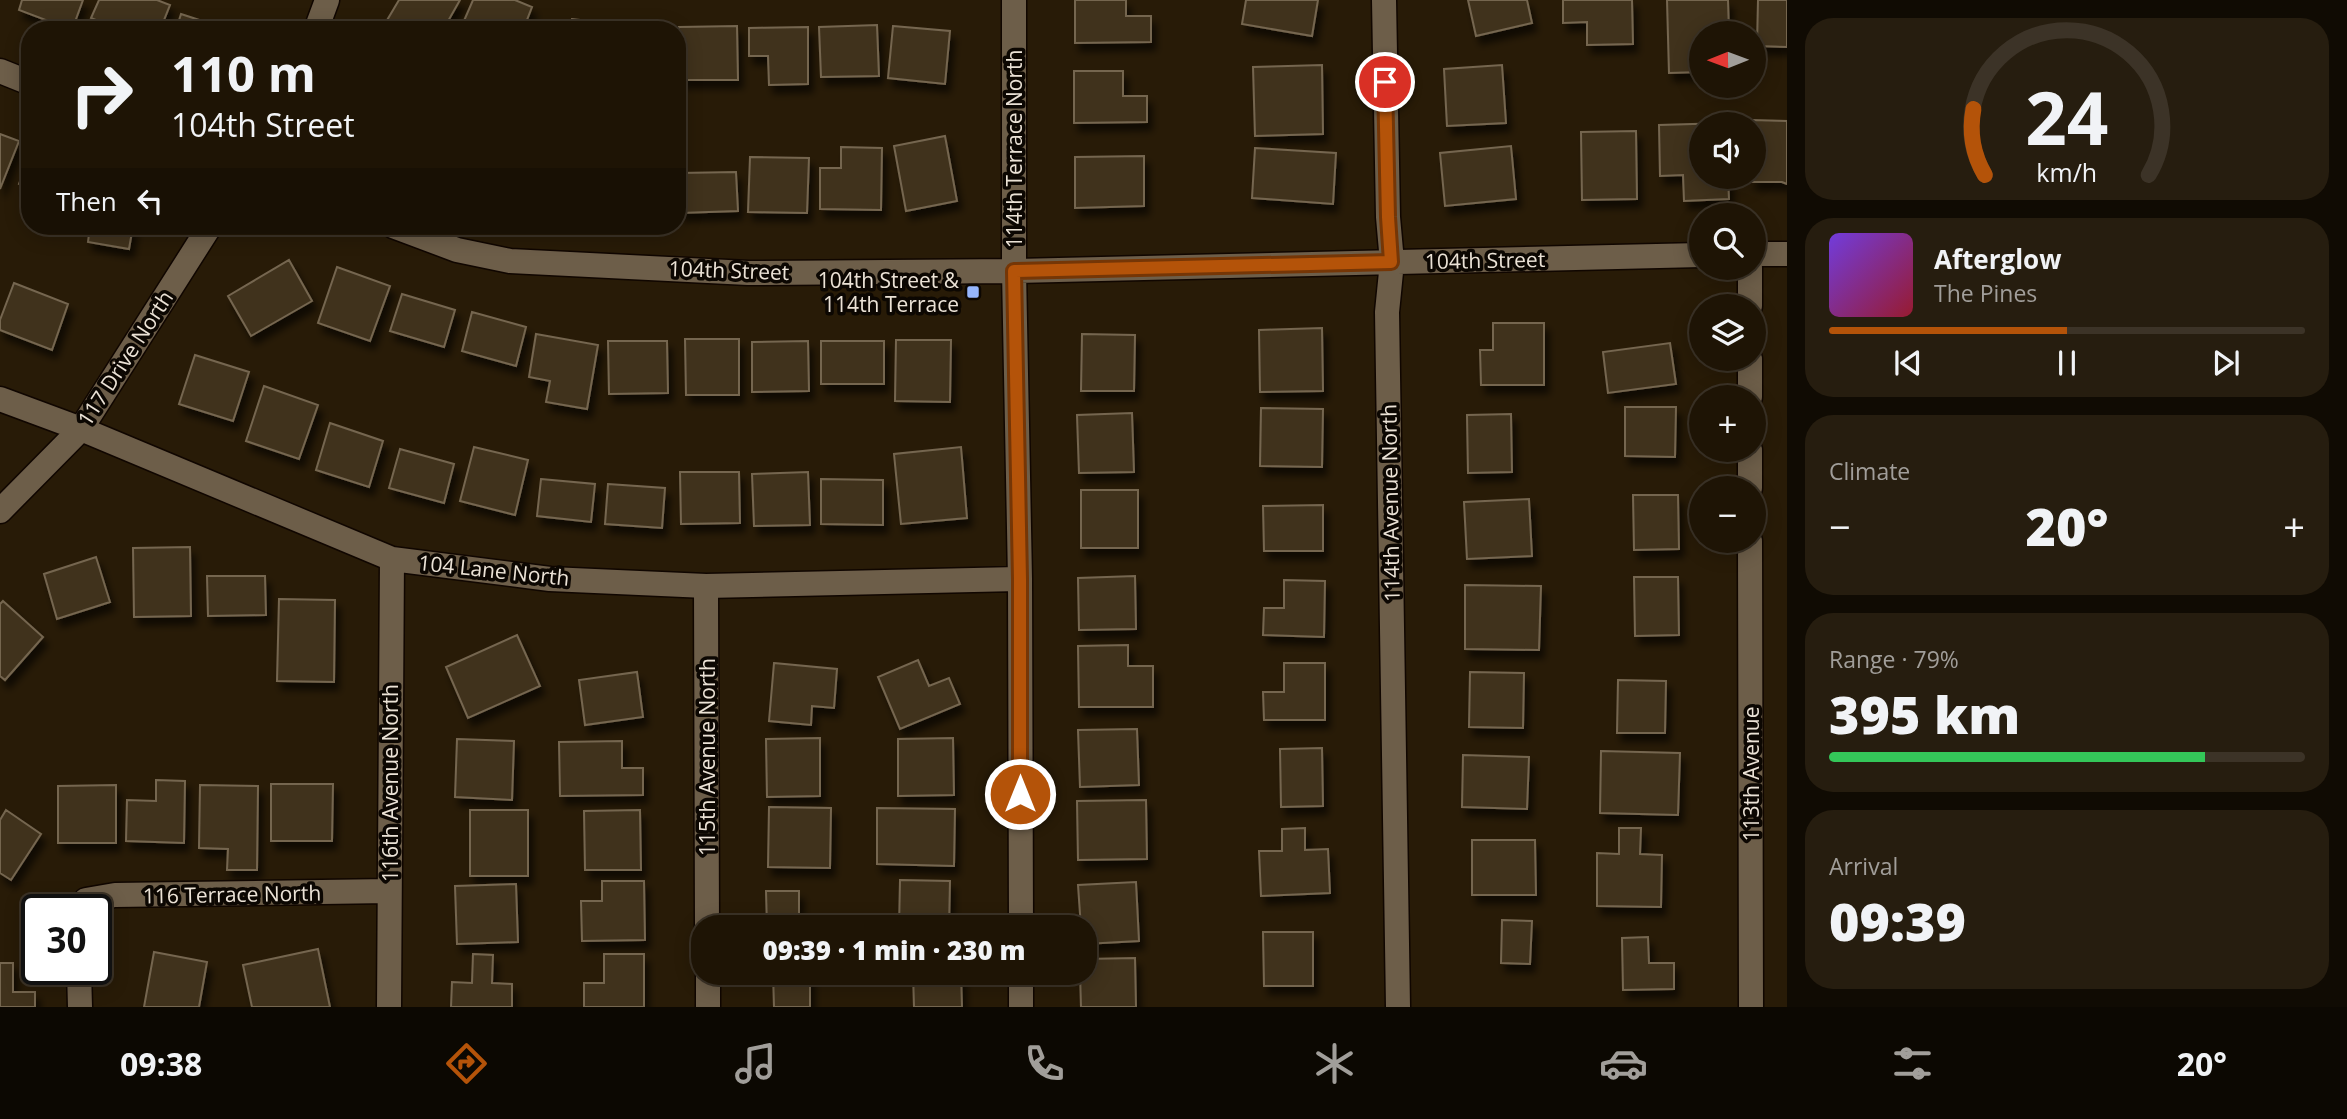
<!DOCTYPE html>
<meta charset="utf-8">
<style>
:root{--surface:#1e1405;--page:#261d0f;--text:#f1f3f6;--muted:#a19e9a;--line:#3c3327;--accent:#b45309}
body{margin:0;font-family:"Open Sans",sans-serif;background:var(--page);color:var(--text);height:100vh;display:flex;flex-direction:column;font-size:26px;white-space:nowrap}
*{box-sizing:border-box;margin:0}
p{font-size:23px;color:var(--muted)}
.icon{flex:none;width:38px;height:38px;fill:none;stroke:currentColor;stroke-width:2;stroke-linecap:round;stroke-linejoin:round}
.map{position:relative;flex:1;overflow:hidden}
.side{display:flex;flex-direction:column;gap:18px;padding:18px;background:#100b03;width:560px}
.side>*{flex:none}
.guide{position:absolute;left:21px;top:21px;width:665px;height:214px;border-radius:28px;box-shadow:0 4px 18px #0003,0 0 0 2px var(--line);background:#1e1405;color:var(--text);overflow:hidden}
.needle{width:46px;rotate:269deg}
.buttons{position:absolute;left:1689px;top:21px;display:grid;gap:14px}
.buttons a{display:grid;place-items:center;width:77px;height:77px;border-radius:50%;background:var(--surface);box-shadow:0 4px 18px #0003,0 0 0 2px var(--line);font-size:35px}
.speed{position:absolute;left:21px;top:894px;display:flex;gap:14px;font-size:35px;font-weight:700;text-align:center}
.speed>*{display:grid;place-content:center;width:91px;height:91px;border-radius:50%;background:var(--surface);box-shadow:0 4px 18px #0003,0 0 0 2px var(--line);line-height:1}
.speed .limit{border:4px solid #111;border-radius:10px;background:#fff;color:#111}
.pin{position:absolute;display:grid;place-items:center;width:60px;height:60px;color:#fff;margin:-30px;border:4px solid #fff;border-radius:50%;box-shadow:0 2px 7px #0007}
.me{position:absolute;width:77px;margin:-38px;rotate:0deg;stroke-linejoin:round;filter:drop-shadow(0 0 5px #0008)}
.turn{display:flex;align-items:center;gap:24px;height:147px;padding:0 35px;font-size:32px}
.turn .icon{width:91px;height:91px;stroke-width:2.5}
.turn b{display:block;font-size:49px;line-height:60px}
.then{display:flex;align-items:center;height:66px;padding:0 35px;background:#0003;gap:14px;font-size:26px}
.big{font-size:52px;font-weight:800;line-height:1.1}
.side .card{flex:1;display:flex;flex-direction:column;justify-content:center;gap:10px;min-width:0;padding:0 24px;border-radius:28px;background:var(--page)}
.side .dial{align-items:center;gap:0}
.dial svg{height:182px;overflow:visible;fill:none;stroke:var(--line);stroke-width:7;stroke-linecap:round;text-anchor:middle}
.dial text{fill:var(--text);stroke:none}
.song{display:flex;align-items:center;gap:21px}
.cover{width:84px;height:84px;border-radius:10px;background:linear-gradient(135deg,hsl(260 70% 55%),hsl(350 70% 35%))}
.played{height:7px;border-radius:4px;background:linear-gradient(90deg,var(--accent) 50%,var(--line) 50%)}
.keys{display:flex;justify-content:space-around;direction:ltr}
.heat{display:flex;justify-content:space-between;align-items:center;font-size:38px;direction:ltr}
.charge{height:10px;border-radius:5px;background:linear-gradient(90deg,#34c759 79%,var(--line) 0)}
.trip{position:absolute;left:691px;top:915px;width:406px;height:70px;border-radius:28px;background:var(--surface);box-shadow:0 4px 18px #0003,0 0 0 2px var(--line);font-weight:800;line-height:70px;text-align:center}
.tabs{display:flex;height:112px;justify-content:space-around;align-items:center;background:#0c0802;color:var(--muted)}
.tabs .icon{width:49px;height:49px}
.tabs .on{color:var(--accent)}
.tabs b{font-size:32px;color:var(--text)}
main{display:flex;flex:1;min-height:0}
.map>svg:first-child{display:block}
.building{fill:#40331e;stroke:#756650;stroke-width:2;filter:url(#shadow)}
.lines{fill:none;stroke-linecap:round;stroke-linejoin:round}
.minor-casing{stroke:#100600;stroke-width:27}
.minor{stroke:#6d5e49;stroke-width:24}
.route-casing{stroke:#753606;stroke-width:18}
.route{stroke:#b45309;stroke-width:12}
.poi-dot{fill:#96b6fd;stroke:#0c0702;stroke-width:2.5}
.labels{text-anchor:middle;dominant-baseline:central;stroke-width:7;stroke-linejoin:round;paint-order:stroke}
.street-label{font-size:21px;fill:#ebe2d6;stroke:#0c0702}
.poi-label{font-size:21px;fill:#ebe2d6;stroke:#0c0702;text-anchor:end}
</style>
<main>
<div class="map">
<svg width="1787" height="1007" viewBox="0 0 1787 1007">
<defs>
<filter id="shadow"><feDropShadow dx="4.5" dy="8" stdDeviation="3.5" flood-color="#0009"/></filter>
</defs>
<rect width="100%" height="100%" fill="#281b07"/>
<path class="building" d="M22 0H83L72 30 19 10Z
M99 0H157L170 5 160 30H112L113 27 91 18Z
M399 0H460L443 30H388L383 27Z
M473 0H515L532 7 523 30H460Z
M1075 0H1126V16H1151V42L1075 43Z
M1246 0H1318L1312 36 1242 24Z
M1468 0H1527L1532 23 1476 36Z
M1563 0H1632L1633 44 1587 45V22L1563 23Z
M1667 0H1728L1729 33H1701V72L1669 73Z
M1758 0H1787V47L1757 46Z
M181 14 230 30H176Z
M572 19 629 26V30H571Z
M877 25 879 76 821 77 819 27Z
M737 26 738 80H679V27Z
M893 26 950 31 945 84 888 78Z
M808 27V84L769 85 768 56H749V28Z
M1322 65 1323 134 1255 136 1253 67Z
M1502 65 1506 123 1447 126 1444 69Z
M1074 71H1123V96H1147V122L1074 123Z
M1752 120 1787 121V184L1782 182H1751V177H1754Z
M1727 123 1701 124V177H1728L1729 199 1684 201 1683 175 1660 176 1659 125Z
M1636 131 1637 199 1582 200 1581 132Z
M0 134 19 141 0 189Z
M945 136 957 201 906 211 894 146Z
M1511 146 1516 199 1445 206 1440 153Z
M841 147 882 148 881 210 820 209V168H841Z
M1255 148 1336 153 1333 204 1252 198Z
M30 155V188L19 184Z
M1144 156V206L1075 208V157Z
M750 157 809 158 807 213 748 212Z
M736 172 738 211 680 213 679 173Z
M90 226H133L129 249 88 242Z
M289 260 312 301 251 336 228 296Z
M337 267 390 286 370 341 318 323Z
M14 283 68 304 52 350 0 330V320Z
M402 294 455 310 444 347 390 331Z
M472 312 526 327 516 366 462 351Z
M1493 323H1544V385H1481L1480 350H1493Z
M1322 328 1323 391 1260 392 1259 330Z
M536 334 598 345 587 409 546 402 550 381 529 377Z
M1082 334 1135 335 1134 391H1081Z
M685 339H739V395H686Z
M896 340H951L950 402 895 401Z
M608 341H667L668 393 609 394Z
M808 341 809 391 752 392V342Z
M821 341H884V384H821Z
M1670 343 1676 384 1608 393 1603 352Z
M195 355 249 372 233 421 179 404Z
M264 386 318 405 299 459 246 441Z
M1625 407H1676L1675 457 1625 456Z
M1261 408 1323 409 1322 467 1260 466Z
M1132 413 1134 472 1079 473 1077 415Z
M1511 414 1512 472 1468 473 1467 415Z
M330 423 383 441 369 487 316 470Z
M474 447 528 460 515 515 460 501Z
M961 447 967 518 901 524 894 454Z
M400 449 454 464 444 503 389 488Z
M680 472H739L740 523 681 524Z
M808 472 810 525 754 526 752 474Z
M541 479 595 484 591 522 537 516Z
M821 479 883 480V525L821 524Z
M608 484 665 488 662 528 605 524Z
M1081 490H1138V548H1081Z
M1633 495H1678L1679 549 1634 550Z
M1529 499 1532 556 1467 559 1464 502Z
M1323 505V551H1264L1263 506Z
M190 547 191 616 134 617 133 548Z
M96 557 110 602 57 619 44 574Z
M207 576H265L266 615 208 616Z
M1135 576 1136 629 1079 630 1078 578Z
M1634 577H1678L1679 635 1635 636Z
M1284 580 1325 581 1324 637 1263 635 1264 608H1284Z
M1465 585 1541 586 1539 650 1465 649Z
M279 599 335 600 334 682 277 681Z
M3 601 43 637 5 680 0 676V604Z
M517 635 540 686 468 718 446 667Z
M1128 645V666H1153V707H1079L1078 646Z
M918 660 929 686 949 678 960 704 900 729 878 677Z
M774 663 837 669 834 708 812 706 811 725 769 721Z
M1284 663H1325V720H1264L1263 692H1284Z
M637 672 643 717 585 725 579 680Z
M1470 672 1524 673 1523 728 1469 727Z
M1618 680 1666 681 1665 733H1617Z
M1137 729 1139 785 1080 787 1078 730Z
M820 738V796L767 797 766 739Z
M953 738 954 795 898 796V739Z
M457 739 514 741 512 800 455 797Z
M622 741V768H643V795L560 796 559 742Z
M1322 748 1323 806 1281 807 1280 749Z
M1601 751 1680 753 1678 815 1600 813Z
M1463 755 1529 757 1527 809 1462 807Z
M156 780 185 781 184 843 126 841 127 800 156 801Z
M271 784H333L332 841H271Z
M116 785V843H58V786Z
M200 785 258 786 257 870H227L228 849 199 848Z
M1146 800 1147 859 1078 860 1077 801Z
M769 807 831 808 830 868 768 867Z
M877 808 955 809 954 866 877 864Z
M6 810 41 834 11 880 0 873V820Z
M470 810H528V876H470Z
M640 810 641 870H585L584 811Z
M1305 828V850L1328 849 1330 893 1261 896 1259 851H1282V829Z
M1619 828H1641L1640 854 1662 855 1661 907 1597 906V853L1619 854Z
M1472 840H1535L1536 895H1472Z
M900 880 950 881 949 928H899Z
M602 881H644L645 940 582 941 581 901H602Z
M1136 882 1139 941 1085 944V928H1081L1078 885Z
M516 884 518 942 457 944 455 886Z
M766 891H799V928H767Z
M1502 920 1532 921 1530 964 1501 963Z
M1263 932H1313V986H1264Z
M1648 937 1649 963H1674V989L1623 990 1622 938Z
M318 949 330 1007H252L243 965Z
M154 952 207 962 199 1007H144Z
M473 954 493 955 492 983 512 984V1007H451L452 982 472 983Z
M604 954H644V1007H584V983H604Z
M1135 958 1136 1007H1081L1080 973H1085V959Z
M0 963H13V992H35V1007H0Z
M773 973H810V1007H774Z
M913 973H961L962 1007H914Z"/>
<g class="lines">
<g class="minor-casing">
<path id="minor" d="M1014 0V271L1020 579 1021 928
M1384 0 1388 217 1392 262 1387 312 1398 1007
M316 30 327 0
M0 71 30 83
M393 226 457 250 510 261 748 273 1014 271 1701 255
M1754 254H1787
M1750 268V306
M1750 359V397
M0 399 81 429 392 559 550 579 706 586 1020 579
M1750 450V488
M0 511 81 429 210 226
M1750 541 1751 1007
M706 586 707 928
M84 910 86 900 115 895 389 891
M79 970 80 1007
M708 973V1007
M1021 973V1007
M389 1007 392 559"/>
</g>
<use href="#minor" class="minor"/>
</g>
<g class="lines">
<g class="route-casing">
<path id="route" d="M1020 794V579L1014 271 1391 262 1388 217 1385 82"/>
</g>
<use href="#route" class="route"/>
</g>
<rect class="poi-dot" x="966" y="285" width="14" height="14" rx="3.5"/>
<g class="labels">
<g class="street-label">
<text transform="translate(1014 149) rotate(-90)">114th Terrace North</text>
<text transform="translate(1485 260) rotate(-1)">104th Street</text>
<text transform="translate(729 270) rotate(2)">104th Street</text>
<text transform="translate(125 358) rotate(-57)">117 Drive North</text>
<text transform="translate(1390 503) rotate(-91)">114th Avenue North</text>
<text transform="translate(494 570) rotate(6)">104 Lane North</text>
<text transform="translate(707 757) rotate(-90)">115th Avenue North</text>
<text transform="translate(1751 774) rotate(-90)">113th Avenue</text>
<text transform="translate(390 783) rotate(-90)">116th Avenue North</text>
<text transform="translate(232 894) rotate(-1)">116 Terrace North</text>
</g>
<g class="poi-label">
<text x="959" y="280">104th Street &amp;<tspan x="959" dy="24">114th Terrace</tspan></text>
</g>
</g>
</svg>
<div class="buttons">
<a><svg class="needle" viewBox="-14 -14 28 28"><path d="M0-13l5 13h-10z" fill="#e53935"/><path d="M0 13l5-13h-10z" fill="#a19e9a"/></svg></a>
<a><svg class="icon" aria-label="sound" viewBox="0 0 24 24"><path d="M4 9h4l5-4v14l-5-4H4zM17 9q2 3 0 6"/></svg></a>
<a><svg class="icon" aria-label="search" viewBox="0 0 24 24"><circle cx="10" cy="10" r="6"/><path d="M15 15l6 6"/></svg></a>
<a><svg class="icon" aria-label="layers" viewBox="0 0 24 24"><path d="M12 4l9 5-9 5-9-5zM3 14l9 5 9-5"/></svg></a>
<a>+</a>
<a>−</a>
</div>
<div class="speed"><div class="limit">30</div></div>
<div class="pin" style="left:1385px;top:82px;background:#d93025"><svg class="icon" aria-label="arrive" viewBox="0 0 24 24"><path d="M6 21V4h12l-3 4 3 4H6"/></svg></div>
<svg class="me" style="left:1020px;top:794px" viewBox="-20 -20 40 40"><circle r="17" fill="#b45309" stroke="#fff" stroke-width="3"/><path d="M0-11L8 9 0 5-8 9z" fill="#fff"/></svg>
<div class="trip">09:39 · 1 min · 230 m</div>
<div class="guide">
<div class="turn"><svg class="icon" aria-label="right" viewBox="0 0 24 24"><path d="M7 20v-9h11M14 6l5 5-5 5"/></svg><div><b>110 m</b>104th Street</div></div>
<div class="then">Then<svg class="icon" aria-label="left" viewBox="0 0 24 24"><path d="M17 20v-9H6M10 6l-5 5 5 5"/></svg></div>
</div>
</div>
<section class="side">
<div class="card dial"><svg viewBox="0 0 100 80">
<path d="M14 69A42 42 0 1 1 86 69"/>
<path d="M14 69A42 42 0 0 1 9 40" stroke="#b45309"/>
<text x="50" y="56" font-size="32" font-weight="700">24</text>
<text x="50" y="72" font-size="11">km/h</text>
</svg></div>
<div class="card">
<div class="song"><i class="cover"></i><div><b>Afterglow</b><p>The Pines</p></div></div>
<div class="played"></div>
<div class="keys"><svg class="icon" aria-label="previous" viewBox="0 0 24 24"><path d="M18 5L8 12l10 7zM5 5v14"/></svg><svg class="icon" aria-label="pause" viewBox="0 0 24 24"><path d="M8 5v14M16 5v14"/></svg><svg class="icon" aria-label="next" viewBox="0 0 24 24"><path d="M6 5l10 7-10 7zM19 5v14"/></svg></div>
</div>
<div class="card"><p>Climate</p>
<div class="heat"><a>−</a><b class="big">20°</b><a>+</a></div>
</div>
<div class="card"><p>Range · 79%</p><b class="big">395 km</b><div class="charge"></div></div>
<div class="card"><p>Arrival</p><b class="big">09:39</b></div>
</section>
</main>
<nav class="tabs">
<b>09:38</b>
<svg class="icon on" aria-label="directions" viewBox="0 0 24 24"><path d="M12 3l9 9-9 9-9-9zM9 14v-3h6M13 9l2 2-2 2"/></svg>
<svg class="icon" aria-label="music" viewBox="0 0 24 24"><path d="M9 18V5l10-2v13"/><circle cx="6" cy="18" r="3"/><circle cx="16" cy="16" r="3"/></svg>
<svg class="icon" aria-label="phone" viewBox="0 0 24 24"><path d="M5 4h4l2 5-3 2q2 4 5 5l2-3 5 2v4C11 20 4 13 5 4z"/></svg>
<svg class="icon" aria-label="climate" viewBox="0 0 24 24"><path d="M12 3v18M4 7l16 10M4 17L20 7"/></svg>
<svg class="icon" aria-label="car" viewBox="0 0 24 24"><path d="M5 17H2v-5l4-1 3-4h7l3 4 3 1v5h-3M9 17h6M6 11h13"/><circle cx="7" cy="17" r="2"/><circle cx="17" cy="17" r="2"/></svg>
<svg class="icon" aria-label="filters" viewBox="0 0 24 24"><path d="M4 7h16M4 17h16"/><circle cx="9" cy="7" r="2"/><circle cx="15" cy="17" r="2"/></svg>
<b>20°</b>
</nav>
